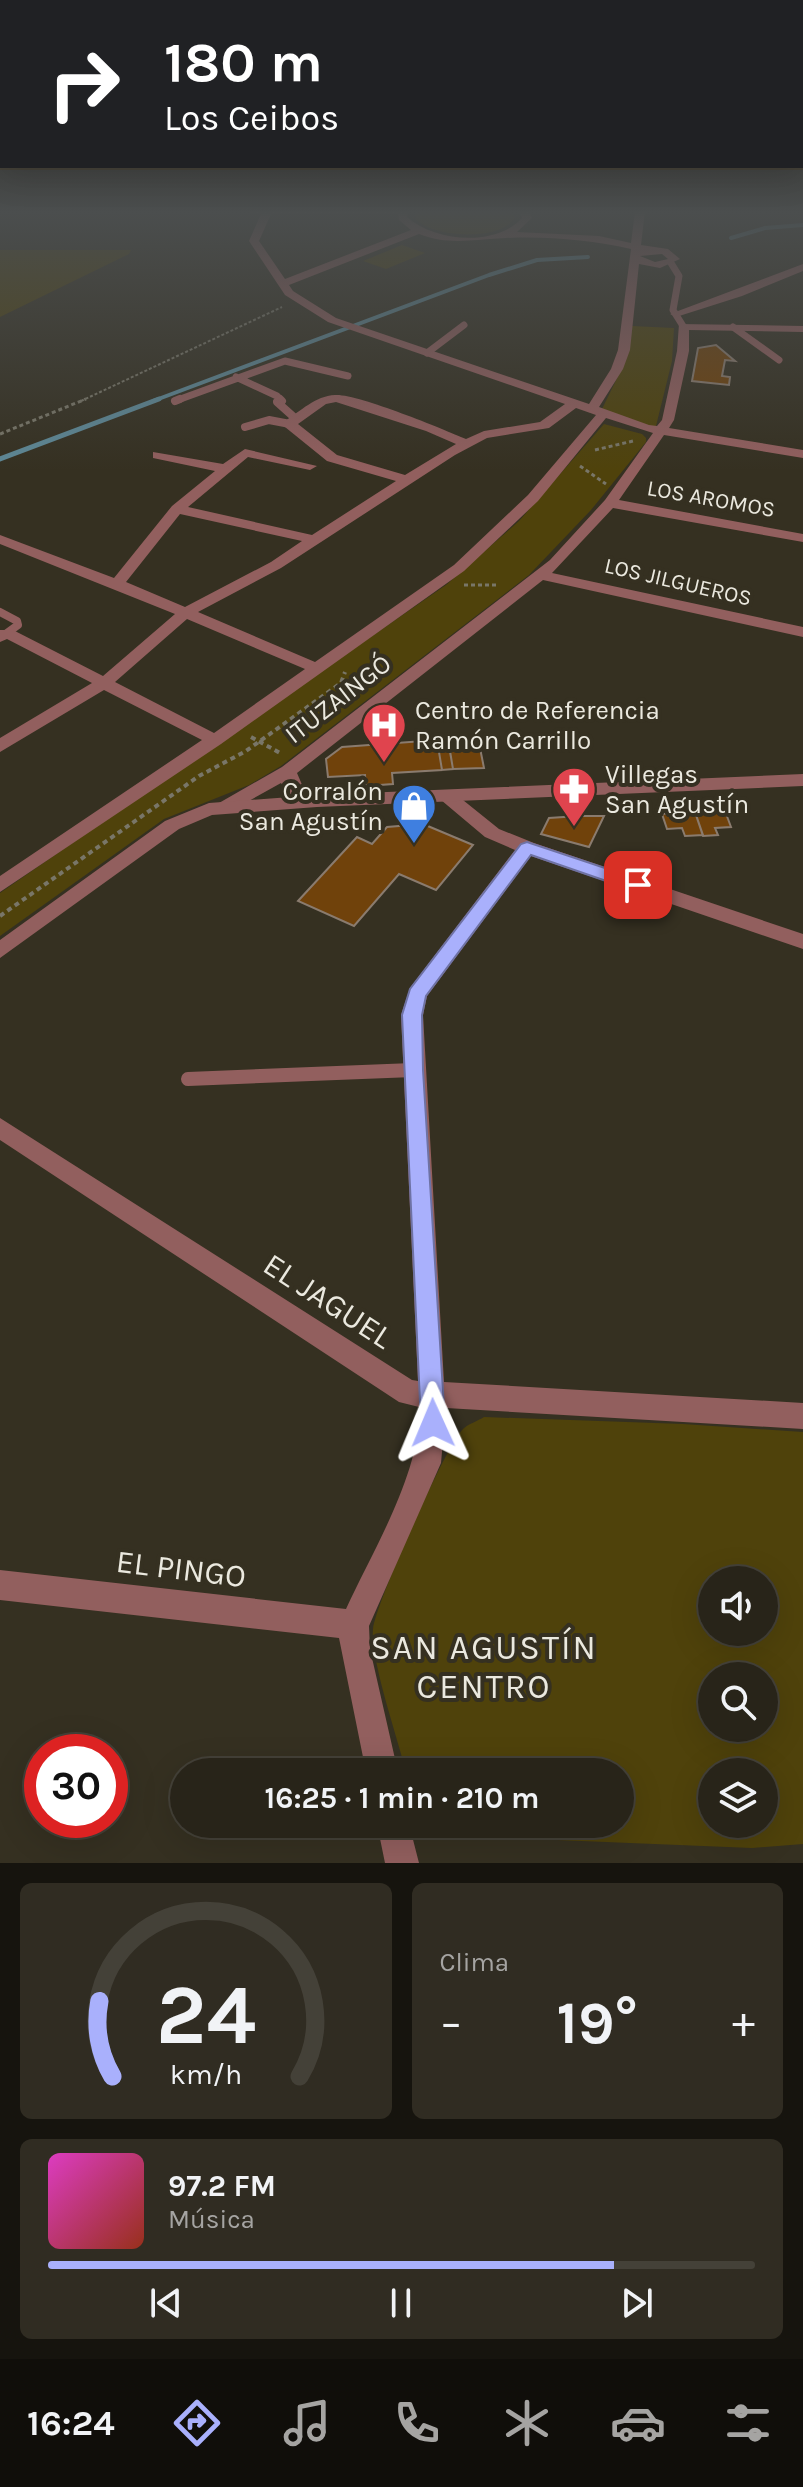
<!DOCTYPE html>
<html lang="es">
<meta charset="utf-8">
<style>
:root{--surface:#282419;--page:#302c22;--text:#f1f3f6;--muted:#a5a4a2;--line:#444138;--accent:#a9b0fc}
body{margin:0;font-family:Karla,sans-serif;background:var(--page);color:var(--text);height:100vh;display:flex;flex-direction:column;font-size:30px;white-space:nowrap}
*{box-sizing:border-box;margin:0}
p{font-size:26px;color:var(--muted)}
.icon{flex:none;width:44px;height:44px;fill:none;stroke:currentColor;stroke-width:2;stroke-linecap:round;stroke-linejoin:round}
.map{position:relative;height:1863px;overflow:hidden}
.side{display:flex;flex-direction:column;gap:20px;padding:20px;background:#16140e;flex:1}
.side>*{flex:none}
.hud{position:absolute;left:0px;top:0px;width:804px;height:168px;box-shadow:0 8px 32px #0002,0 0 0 2px var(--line);background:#202124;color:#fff;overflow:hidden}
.controls{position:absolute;left:698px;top:1566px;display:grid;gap:16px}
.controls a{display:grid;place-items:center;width:80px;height:80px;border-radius:50%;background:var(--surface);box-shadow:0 8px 32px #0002,0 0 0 2px var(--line);font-size:40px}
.speed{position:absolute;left:24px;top:1734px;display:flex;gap:16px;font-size:40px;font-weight:700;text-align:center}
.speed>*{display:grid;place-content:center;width:104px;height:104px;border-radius:50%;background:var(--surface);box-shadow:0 8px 32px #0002,0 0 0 2px var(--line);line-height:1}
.speed .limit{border:12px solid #d22;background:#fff;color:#111}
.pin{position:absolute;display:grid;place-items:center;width:68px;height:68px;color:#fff;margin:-34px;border-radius:16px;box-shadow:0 4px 12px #0006}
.me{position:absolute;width:88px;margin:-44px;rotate:359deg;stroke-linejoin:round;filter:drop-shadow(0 0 6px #0008)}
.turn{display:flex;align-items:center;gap:28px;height:168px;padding:0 32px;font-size:36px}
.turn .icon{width:104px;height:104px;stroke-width:2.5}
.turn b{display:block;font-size:56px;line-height:68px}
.big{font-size:60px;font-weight:700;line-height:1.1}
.side .card{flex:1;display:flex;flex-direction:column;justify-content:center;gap:12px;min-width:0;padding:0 28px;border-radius:12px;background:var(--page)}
.side .dial{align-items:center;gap:0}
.dial svg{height:208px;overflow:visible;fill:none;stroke:var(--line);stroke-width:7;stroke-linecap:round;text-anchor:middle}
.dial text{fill:var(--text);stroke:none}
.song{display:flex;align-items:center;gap:24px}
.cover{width:96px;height:96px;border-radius:12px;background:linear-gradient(135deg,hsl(310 70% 55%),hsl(10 70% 35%))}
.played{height:8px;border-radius:4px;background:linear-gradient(90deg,var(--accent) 80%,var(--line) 80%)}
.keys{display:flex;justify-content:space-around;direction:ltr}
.heat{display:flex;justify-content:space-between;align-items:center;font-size:44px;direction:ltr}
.side .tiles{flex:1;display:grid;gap:20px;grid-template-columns:1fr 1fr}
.card:last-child{grid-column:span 2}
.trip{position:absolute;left:170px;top:1758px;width:464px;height:80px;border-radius:40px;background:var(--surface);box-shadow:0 8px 32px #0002,0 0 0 2px var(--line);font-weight:700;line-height:80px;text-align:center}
.tab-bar{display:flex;height:128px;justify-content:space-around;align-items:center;background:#100e0a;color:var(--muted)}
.tab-bar .icon{width:56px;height:56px}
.tab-bar .current{color:var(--accent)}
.tab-bar b{font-size:36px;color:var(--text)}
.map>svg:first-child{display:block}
.green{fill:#4f420b;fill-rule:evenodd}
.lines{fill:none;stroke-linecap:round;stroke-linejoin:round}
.stream-far1{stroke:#5e8896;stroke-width:4}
.stream{stroke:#5e8896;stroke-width:5}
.building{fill:#70420b;stroke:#8a7b6e;stroke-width:2}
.path-far2{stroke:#797668;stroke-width:2;stroke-dasharray:3 2;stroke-linecap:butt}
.path-far1{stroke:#797668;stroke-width:3;stroke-dasharray:4 3;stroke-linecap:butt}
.path{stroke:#797668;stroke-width:4;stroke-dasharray:5 4;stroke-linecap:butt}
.service-far2{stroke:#925f5e;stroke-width:7}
.service-far1{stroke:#925f5e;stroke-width:8}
.service{stroke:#925f5e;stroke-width:14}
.minor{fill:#925f5e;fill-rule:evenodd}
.tertiary{fill:#925f5e;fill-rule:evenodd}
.route{fill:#a9b0fc;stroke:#6e72a4;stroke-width:2}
.labels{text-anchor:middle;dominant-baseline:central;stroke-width:8;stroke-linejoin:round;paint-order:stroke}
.far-street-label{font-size:22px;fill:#ebe9df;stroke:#353021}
.street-label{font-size:26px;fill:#ebe9df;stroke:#353021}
.poi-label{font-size:26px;fill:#ebe9df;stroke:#353021;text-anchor:start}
.near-street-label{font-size:32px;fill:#ebe9df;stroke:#353021}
.near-neighbourhood-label{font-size:34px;letter-spacing:2px;fill:#ebe9df;stroke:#353021}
</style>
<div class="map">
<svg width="803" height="1863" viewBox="0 0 803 1863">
<rect width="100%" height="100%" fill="#353021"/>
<path class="green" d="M417 211H511L515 217C502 242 431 238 415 218Z
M402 245 425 253 386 269 363 261Z
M0 250H131L129 254 0 317Z
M632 326 674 328 672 361 656 426 650 427 602 409 624 364Z
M604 424 642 434 646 438V442L591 510 529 575 281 766 249 785 164 819 0 936V893L446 585 519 521Z
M484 1417 683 1424 803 1432V1844L752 1848 456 1836 435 1830 431 1824H620V1772H406C398 1739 370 1659 373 1629 375 1605 446 1445 463 1429 468 1424 478 1421 484 1417ZM712 1580H764V1632H712ZM712 1676H764V1728H712ZM712 1772H764V1824H712Z"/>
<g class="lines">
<path class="stream-far1" d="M731 238 765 228 803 225
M153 401 489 275 537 260 588 257"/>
<path class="stream" d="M0 459 159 399"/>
</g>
<path class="building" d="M716 345 735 361 725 360 722 376 730 377 729 385 692 381 698 348Z
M478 738 484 768 453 769 449 746 464 745 463 739Z
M448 739 453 769 442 770 437 740Z
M437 740 442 770 392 773 393 784 366 786 365 775 328 777 326 759 342 747Z
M725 811 731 827 715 828 718 835 703 836 695 812Z
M695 812 703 835 685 836 682 828 667 829 662 814Z
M579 816H604L589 847 541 834 549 818Z
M423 824 473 845 436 890 399 874 354 926 298 901 357 837 372 844 387 827Z"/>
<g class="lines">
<path class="path-far2" d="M81 401 282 307"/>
<path class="path-far1" d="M0 434 86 399
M595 450 633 441
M580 466 606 484
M464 585H499"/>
<path class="path" d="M251 737 282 754
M0 916 199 776 246 751 341 683 345 672"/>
<path class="service-far2" d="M671 263 679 276 673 310 683 326
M733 327 779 360
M427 353 464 325
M236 377 277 396 281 401
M175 401 285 361 348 376"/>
<path class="service-far1" d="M280 399 282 401 277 402 296 419
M175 401 180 399
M245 427 269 420 290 424
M0 612 17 621 18 625 7 633"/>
<path class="service" d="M188 1079 413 1070"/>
<path class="minor" d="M243 211H408L407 217C435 242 496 247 522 218L519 211H529L532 218 517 232 599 236 631 243 635 211H645L641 245 668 249 680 259 660 268 639 264 630 350 623 369 599 407 649 425 657 426 662 420 677 351 679 324 803 326V332L689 330V351L674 420 669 428 803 450V458L664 435 619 500 803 534V542L613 508 552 573 803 627V637L543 580 297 773 303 787 326 801 323 805C306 809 290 797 281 783L231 811H219L216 807 219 803 282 767 550 560 605 500 653 433 606 418 538 501 464 571 221 744 0 892V876L202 740 104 690 0 752V738L92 683 7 639 0 642V630H13L103 676 175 614 0 544V535L114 578 172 506 215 471 153 458V452L223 464 245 449 317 466 310 470 248 457 188 507 312 535 396 481 327 461 285 427V421C301 411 315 396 335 395 356 393 443 429 466 439L484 431 540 422 565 404 328 322 285 295 249 241 261 214ZM271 214H398L399 220 411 230 285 279 259 241ZM419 234C449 246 475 239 506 238 547 236 591 240 631 249L618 350 611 369 589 404 336 318 293 291 289 285ZM662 254 668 259 655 262 640 256ZM336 402 426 431 456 444 405 475 337 455 298 424 326 404ZM576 408 596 415 528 495 454 565 315 662 198 612 281 568 455 455 487 438 549 428ZM180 514 302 541 271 562 185 607 126 582ZM187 619 305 669 214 733 115 682Z
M803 264V271L742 296 676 317 670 314Z
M447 790 453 792 499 829 534 843 803 934V949L531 856 427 996 423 1015 444 1382 803 1403V1429L446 1408 441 1463 369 1626 370 1649 398 1772H366L339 1638 0 1600V1570L346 1609C373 1550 422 1471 419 1407L399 1402 0 1140V1118L412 1380 418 1381 401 1015 410 988 515 850 485 837 441 800 438 796Z
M377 1824H409L419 1863H385Z"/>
<path class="tertiary" d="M803 774V786L317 807 212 815 179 829 0 958V940L165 821 209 803 317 795Z"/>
</g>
<linearGradient id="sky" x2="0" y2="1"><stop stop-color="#1d1a12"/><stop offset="0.45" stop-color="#4b4e4e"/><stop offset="1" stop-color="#4b4e4e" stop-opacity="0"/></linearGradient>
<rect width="803" height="471" fill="url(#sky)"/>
<path class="route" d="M527 842 644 881 646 885 638 892 531 855 426 996 422 1015 423 1070 445 1423 442 1432 433 1436 424 1432 421 1423 402 1015 410 989 521 844Z"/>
<defs>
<g id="hospital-pin" transform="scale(2.3)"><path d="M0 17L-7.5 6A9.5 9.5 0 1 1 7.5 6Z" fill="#e0444e" stroke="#353021"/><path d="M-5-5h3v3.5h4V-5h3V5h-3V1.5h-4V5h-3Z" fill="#fff"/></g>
<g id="pharmacy-pin" transform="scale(2.3)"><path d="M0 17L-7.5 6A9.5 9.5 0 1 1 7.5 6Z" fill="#e0444e" stroke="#353021"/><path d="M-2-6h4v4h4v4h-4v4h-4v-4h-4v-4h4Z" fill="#fff"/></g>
<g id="shop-pin" transform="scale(2.3)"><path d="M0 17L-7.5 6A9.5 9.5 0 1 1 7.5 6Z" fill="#3f7fe0" stroke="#353021"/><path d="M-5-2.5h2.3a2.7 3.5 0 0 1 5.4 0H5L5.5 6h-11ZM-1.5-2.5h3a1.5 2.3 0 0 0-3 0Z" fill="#fff"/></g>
</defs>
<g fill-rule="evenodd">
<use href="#hospital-pin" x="384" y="725"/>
<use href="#pharmacy-pin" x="574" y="789"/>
<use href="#shop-pin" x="414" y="806"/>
</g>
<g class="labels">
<g class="far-street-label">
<text transform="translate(711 499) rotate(10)">LOS AROMOS</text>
<text transform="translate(678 582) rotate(13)">LOS JILGUEROS</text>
</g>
<g class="street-label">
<text transform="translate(338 699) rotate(-38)">ITUZAINGÓ</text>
</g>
<g class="poi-label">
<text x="415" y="710">Centro de Referencia<tspan x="415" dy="30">Ramón Carrillo</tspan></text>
<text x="605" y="774">Villegas<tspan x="605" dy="30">San Agustín</tspan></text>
<text x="383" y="791" text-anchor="end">Corralón<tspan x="383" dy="30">San Agustín</tspan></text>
</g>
<g class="near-street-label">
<text transform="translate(328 1301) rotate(33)">EL JAGUEL</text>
<text transform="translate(181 1569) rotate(7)">EL PINGO</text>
</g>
<g class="near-neighbourhood-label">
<text x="484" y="1648">SAN AGUSTÍN<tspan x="484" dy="39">CENTRO</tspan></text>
</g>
</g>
</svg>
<div class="controls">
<a><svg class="icon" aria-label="sound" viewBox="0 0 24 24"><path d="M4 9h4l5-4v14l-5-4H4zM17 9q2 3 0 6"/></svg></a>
<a><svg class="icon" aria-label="search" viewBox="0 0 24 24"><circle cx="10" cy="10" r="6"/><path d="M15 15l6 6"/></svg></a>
<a><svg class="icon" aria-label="layers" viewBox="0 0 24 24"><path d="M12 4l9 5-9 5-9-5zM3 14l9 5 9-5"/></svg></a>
</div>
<div class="speed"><div class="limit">30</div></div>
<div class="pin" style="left:638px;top:885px;background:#d93025"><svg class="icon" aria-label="arrive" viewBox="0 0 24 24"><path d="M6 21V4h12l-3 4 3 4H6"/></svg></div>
<svg class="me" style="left:433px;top:1423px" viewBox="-20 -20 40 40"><path d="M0-17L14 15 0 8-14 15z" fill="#a9b0fc" stroke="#fff" stroke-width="4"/></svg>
<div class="trip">16:25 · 1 min · 210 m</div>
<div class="hud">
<div class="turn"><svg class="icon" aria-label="right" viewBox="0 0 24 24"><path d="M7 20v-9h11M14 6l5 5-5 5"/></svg><div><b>180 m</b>Los Ceibos</div></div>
</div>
</div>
<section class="side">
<div class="tiles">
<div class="card dial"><svg viewBox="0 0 100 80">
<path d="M14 69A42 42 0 1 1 86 69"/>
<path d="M14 69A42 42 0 0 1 9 40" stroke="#a9b0fc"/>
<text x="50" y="56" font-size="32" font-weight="700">24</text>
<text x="50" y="72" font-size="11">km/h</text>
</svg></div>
<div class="card"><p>Clima</p>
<div class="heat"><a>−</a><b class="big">19°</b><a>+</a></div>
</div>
<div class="card">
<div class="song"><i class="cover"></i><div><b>97.2 FM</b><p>Música</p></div></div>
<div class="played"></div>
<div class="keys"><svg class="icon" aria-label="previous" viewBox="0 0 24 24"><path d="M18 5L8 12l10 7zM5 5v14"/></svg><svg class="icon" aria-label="pause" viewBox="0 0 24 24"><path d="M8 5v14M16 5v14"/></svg><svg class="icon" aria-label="next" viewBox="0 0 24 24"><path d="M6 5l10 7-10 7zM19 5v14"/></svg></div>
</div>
</div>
</section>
<nav class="tab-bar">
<b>16:24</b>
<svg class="icon current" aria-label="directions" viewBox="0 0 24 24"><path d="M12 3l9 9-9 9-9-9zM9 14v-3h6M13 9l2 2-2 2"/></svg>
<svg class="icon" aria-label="music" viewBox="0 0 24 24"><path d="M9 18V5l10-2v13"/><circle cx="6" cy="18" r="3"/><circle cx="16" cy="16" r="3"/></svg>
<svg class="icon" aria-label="phone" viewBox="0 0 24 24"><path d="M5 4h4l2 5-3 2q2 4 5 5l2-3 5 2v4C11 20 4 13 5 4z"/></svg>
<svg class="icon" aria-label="climate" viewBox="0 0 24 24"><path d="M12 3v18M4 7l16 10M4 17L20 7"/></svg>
<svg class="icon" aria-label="car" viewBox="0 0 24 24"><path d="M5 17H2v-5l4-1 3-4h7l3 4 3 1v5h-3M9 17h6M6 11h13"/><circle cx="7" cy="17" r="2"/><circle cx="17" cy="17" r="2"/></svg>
<svg class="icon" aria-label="filters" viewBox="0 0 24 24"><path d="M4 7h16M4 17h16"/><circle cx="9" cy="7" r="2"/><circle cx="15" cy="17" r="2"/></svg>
</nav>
